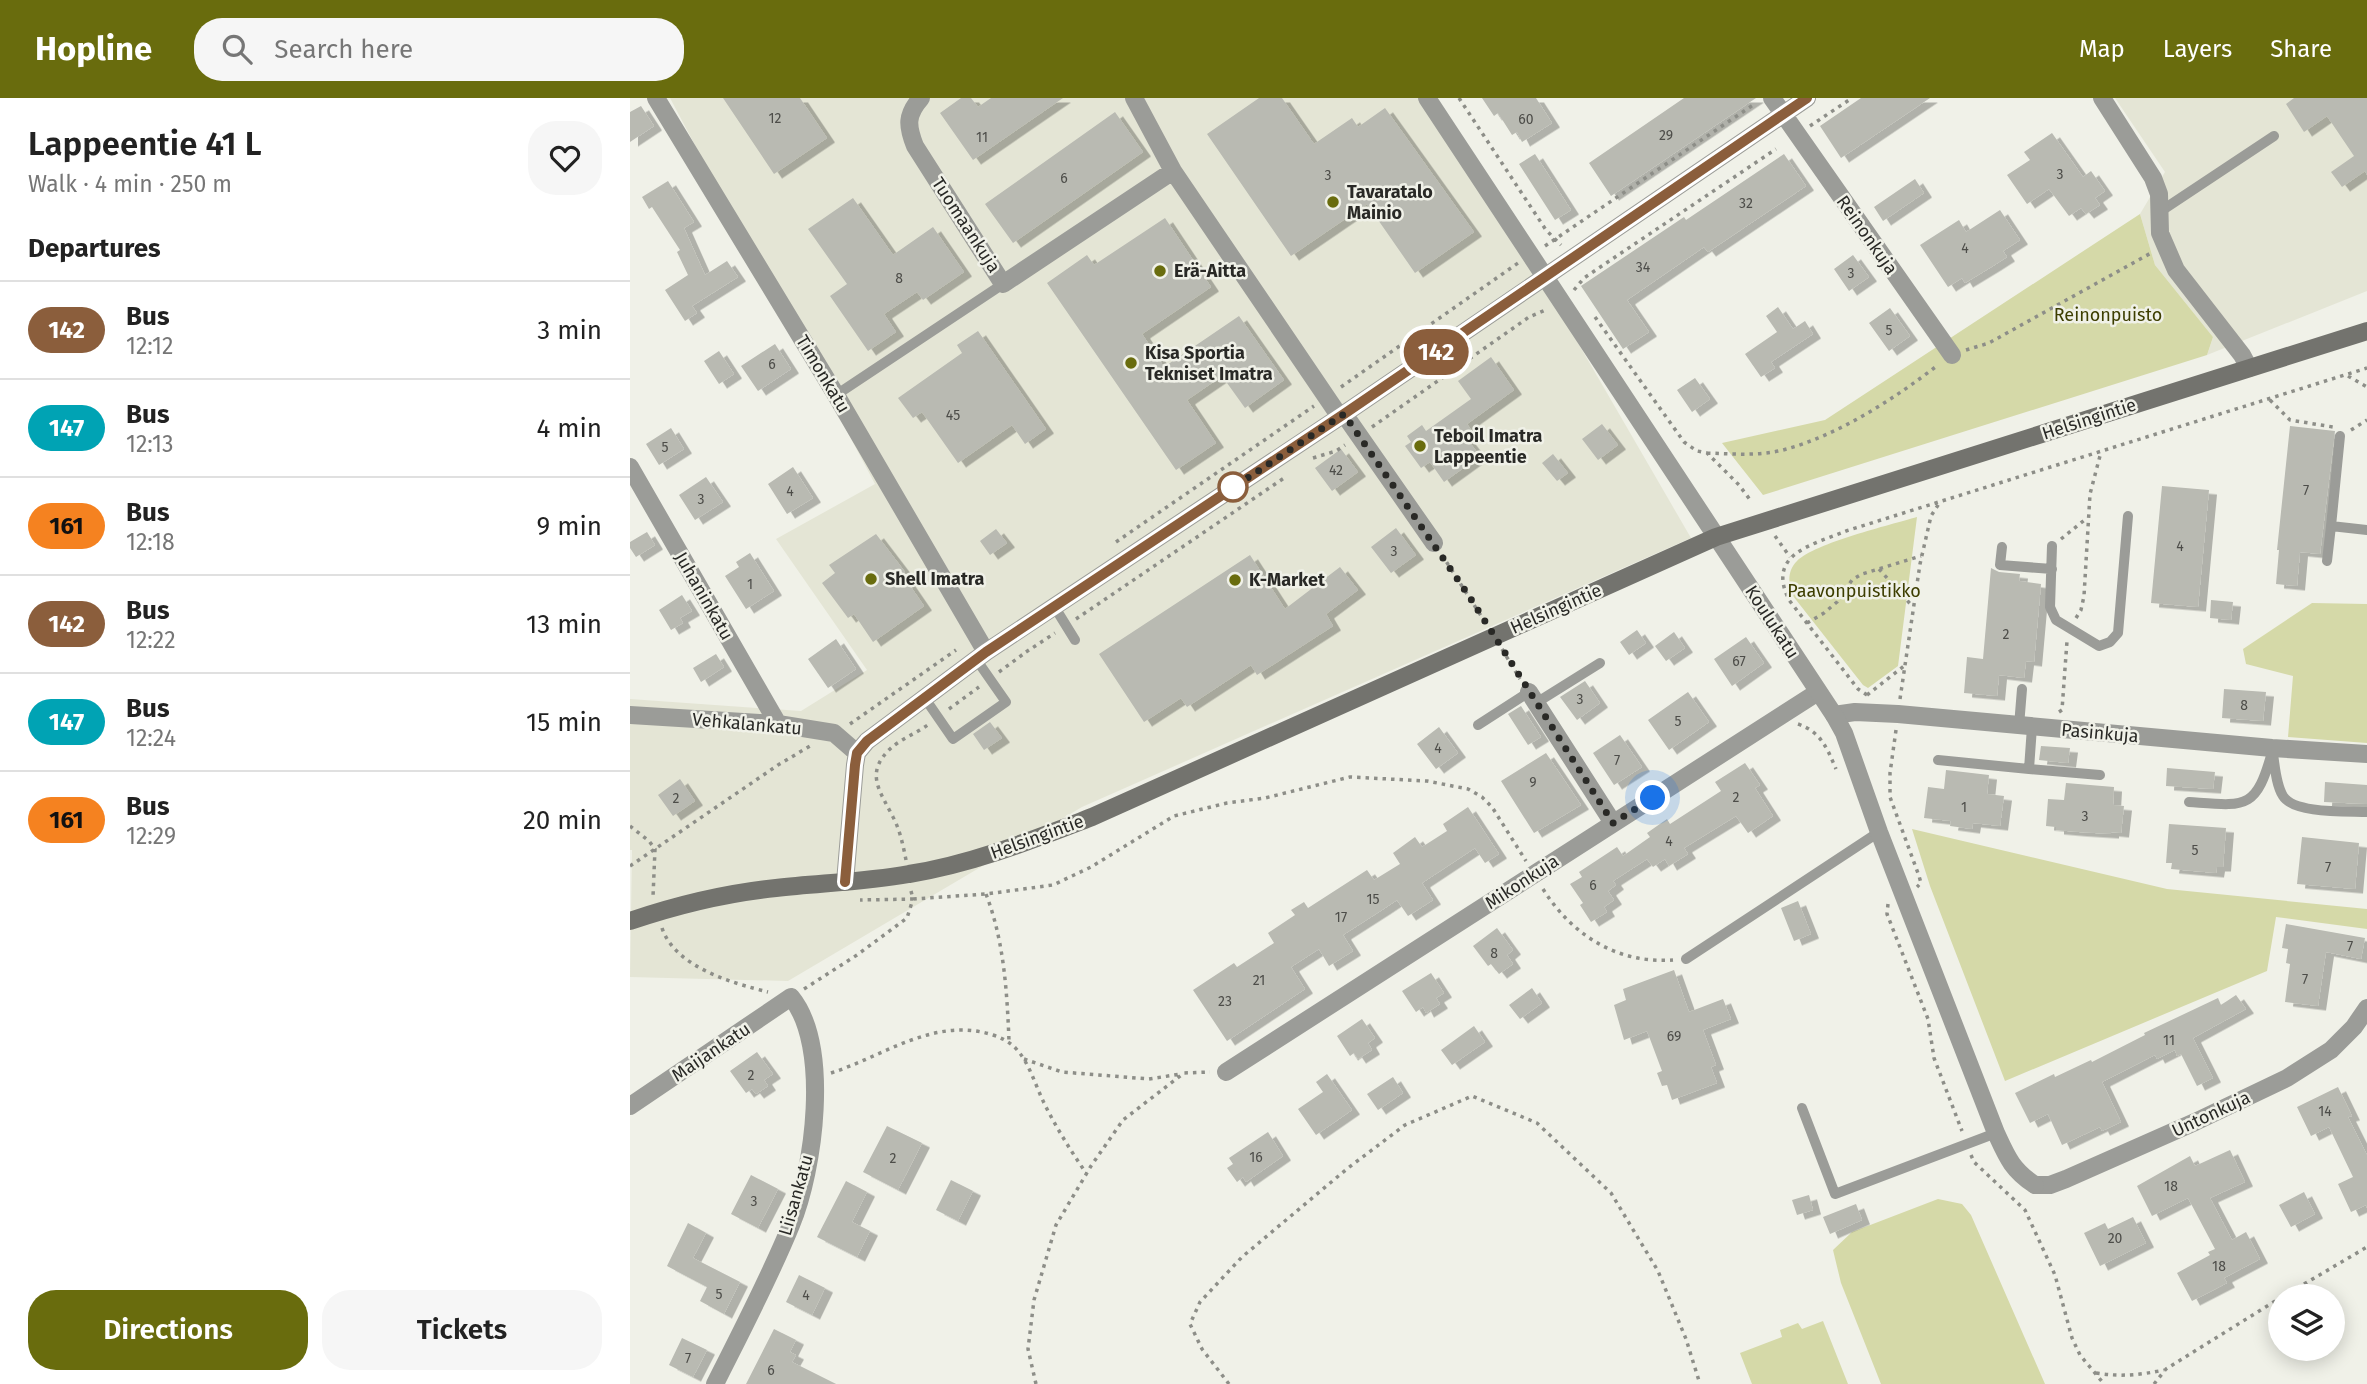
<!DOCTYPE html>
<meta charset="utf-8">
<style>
:root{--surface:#fff;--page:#f6f6f6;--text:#222;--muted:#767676;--line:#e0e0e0;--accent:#696c0d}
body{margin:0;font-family:"Fira Sans",sans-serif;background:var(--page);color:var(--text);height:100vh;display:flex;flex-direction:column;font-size:26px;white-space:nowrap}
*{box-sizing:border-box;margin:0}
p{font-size:23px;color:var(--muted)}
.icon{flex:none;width:38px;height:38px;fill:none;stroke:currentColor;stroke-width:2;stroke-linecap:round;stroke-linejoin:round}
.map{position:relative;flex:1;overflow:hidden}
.panel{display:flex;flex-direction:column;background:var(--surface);width:630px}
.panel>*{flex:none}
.badge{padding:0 14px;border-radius:23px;font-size:24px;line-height:46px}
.tools{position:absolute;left:1638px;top:1186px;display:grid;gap:14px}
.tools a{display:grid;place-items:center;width:77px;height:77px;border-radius:50%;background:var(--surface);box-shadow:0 4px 18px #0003;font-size:35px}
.you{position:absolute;width:35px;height:35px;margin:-18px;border:5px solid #fff;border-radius:50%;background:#1a73e8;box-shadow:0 0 0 10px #1a73e833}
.map>.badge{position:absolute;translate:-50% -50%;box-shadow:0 0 0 4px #fff}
h2{padding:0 28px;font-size:26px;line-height:63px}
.round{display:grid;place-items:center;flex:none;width:74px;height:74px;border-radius:28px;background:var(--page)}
.headline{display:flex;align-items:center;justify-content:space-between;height:119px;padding:0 28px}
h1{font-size:33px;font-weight:600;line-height:52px}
.button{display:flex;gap:14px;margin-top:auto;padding:14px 28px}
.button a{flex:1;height:80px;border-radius:28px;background:var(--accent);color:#fff;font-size:28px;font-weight:600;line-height:80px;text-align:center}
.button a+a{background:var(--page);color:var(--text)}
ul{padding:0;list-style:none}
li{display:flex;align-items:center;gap:21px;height:98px;padding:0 28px;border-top:2px solid var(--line)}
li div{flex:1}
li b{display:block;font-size:26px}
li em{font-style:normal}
li .badge{min-width:77px;font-weight:700;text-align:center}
header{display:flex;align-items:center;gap:42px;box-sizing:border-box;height:98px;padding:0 35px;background:var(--accent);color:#fff}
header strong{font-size:33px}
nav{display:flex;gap:38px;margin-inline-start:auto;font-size:24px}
.search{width:490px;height:63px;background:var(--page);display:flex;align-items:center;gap:18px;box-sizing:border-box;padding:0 24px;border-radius:28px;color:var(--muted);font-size:26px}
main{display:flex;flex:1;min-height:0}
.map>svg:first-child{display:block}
.built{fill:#e4e5d5}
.green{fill:#d5d9a8}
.building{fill:#b9bab2;filter:url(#shadow)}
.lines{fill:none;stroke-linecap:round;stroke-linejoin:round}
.path{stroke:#8d8e88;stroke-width:3.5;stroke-dasharray:3.5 5;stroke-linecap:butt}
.service{stroke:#9b9c98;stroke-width:10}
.minor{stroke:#9b9c98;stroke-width:18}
.tertiary{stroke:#9b9c98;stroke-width:18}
.secondary{stroke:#73736e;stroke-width:18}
.line-casing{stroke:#fff;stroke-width:16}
.line{stroke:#8b5e3c;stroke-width:10}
.walk{stroke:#292926;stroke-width:7;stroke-dasharray:0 12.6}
.poi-dot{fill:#696c0d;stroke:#f0f1e8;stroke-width:2.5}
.stop-dot{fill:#fff;stroke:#8b5e3c;stroke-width:3.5}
.labels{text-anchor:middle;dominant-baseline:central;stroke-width:5;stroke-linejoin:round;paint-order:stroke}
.number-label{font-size:14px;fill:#4d4d49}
.poi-label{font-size:18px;font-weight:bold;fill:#292926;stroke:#f0f1e8;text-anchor:start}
.street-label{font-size:18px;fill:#292926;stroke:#f0f1e8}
.park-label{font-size:18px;fill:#3d3e01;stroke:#f0f1e8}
</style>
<header>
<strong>Hopline</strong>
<div class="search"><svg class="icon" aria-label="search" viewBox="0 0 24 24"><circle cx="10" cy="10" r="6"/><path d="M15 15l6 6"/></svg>Search here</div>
<nav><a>Map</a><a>Layers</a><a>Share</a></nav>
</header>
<main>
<section class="panel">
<div class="headline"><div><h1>Lappeentie 41 L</h1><p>Walk · 4 min · 250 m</p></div><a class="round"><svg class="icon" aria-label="heart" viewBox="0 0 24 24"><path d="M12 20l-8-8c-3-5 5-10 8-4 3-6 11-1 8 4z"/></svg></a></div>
<h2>Departures</h2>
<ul>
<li><span class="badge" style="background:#8b5e3c;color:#fff">142</span><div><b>Bus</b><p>12:12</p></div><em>3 min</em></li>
<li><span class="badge" style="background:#00a3b4;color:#fff">147</span><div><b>Bus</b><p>12:13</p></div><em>4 min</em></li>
<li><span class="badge" style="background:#f58220;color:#111">161</span><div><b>Bus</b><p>12:18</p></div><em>9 min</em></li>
<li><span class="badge" style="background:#8b5e3c;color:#fff">142</span><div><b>Bus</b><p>12:22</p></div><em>13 min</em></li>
<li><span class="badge" style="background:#00a3b4;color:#fff">147</span><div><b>Bus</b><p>12:24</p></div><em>15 min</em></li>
<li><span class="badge" style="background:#f58220;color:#111">161</span><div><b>Bus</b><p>12:29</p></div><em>20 min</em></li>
</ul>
<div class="button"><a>Directions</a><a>Tickets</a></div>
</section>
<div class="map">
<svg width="1737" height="1286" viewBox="0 0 1737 1286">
<defs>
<filter id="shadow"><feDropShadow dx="8" dy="4.5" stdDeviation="0" flood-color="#0004"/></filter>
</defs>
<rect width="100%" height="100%" fill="#f0f1e8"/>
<path class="built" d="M40 0H806L1061 440 452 709 158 883 0 879 2 752H0V601L171 613 237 572 146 441 245 386Z
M1485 0H1737V193L1577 257 1583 239 1525 167 1510 116 1535 74Z"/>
<path class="green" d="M1510 116 1525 167 1583 239 1577 257 1133 397 1092 345 1195 322Z
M1287 419 1268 568 1238 590 1233 587 1163 498C1158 486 1157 473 1167 463 1185 445 1260 427 1287 419Z
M1682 505 1737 506V645L1658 639 1663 578 1616 566 1613 551Z
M1282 731 1537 791 1737 811V831L1646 819 1637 873 1375 983 1300 788Z
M1308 1101 1332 1106 1341 1117 1415 1286H1251L1211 1185 1203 1152 1222 1134Z
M1193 1223 1218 1286H1122L1110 1255 1152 1239 1150 1232 1168 1225 1172 1231Z"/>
<path class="building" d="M93 0H170L197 40 144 76Z
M331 0H341L348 9 361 0H433L343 62 310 15Z
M629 0H652L684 46 722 20 728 29 755 10 844 134 785 175 737 106 661 158 577 36Z
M852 0H906L922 25 892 44 887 34 882 37 868 15 864 18Z
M1054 0H1126L981 98 959 65Z
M1231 0H1300L1211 60 1190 28Z
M1664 0H1737V77L1735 73 1712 89 1701 74 1724 58 1697 18 1674 34 1656 6Z
M11 8 24 28 0 44V14Z
M485 14 513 54 383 145 355 106Z
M1422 35 1453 79 1461 73 1475 93 1465 100 1470 107 1456 116 1451 110 1439 118 1419 91 1397 106 1377 77 1400 62 1394 54Z
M905 56 941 112 925 122 889 66Z
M1154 56 1176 88 1078 154 1074 149 997 202 1019 234 993 251 951 188 1054 119 1056 122Z
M1285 81 1294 95 1253 123 1244 109Z
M38 83 64 124 54 130 75 177 97 163 108 179 62 208 67 215 55 223 35 192 58 177 47 154 50 152 22 109 19 111 12 99Z
M223 100 263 157 303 129 334 174 293 202 287 194 254 216 266 234 238 253 200 198 217 186 178 131Z
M1370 112 1390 142 1373 153 1377 159 1363 168 1335 185 1332 180 1318 189 1290 147 1329 122 1336 134Z
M535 120 581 189 512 236 534 269 609 218 654 282 615 310 592 278 557 302 586 345 546 372 417 185 457 157 464 167Z
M1223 157 1239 179 1219 193 1204 171Z
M1148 209 1163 231 1175 223 1183 236 1141 264 1145 270 1131 279 1115 256 1147 234 1136 218Z
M1260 210 1280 238 1259 253 1239 225Z
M348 233 416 331 395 346 382 327 328 365 292 314 283 320 268 300 332 255 327 247Z
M145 246 161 271 128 293 111 268Z
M89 253 104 276 89 286 74 263Z
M861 259 884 292 837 326 844 336 837 341 850 358 814 384 800 364 791 370 775 348 781 344 777 338 792 327 796 333 841 301 828 283Z
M1065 280 1080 301 1062 314 1047 292Z
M972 326 988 347 968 362 952 341Z
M1660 328 1705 333 1690 456 1670 454 1667 488 1646 486 1649 452H1647Z
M41 330 54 351 29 367 16 346Z
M711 351 728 374 702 393 685 370Z
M923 356 938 375 927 383 912 365Z
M163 369 183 400 157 416 138 386Z
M76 379 93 404 65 422 49 397Z
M1532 388 1579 392 1568 509 1521 505Z
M766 430 786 457 761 475 741 449Z
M366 431 377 445 360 457 350 443Z
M17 434 25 447 6 459 0 450V444Z
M246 436 275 474 272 476 294 508 243 544 224 516 218 520 192 485 205 475 199 467Z
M120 455 144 493 116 511 95 478 109 469 106 464Z
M620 457 655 511 710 469 728 492 696 516 703 528 627 577 621 567 557 609 551 600 514 624 469 556Z
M1361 470 1369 474 1390 476 1389 483 1411 486 1404 564 1396 563 1394 580 1369 577 1367 598 1334 595 1337 559 1353 561Z
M52 497 62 513 50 520 53 525 41 532 29 512Z
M1581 502 1603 504 1601 522 1580 520Z
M1007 532 1016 545 999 557 990 544Z
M1044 534 1055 550 1036 563 1025 548Z
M1116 539 1134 565 1102 588 1084 561Z
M206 541 226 571 198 590 178 561Z
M86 556 94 569 71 584 63 570Z
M955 583 970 605 947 622 930 599Z
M1594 591 1636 594 1633 623 1592 620Z
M1058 594 1079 624 1039 652 1018 622Z
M891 608 911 639 898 647 878 616Z
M360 624 372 640 354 652 343 636Z
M809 629 828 655 806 671 787 646Z
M990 637 1012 669 984 687 963 655Z
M1411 648 1440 650 1438 665 1409 662Z
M916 655 951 707 904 735 871 683Z
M1115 665 1130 687 1125 690 1143 718 1118 735 1106 718 1054 750 1058 756 1039 768 1035 761 1023 769 1017 761 983 783 986 787 978 793 984 802 974 809 977 814 961 824 950 807 953 805 940 786 952 779 949 774 987 749 993 758 1020 739 1017 735 1037 721 1040 726 1091 693 1085 684Z
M1537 670 1585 674 1583 691 1536 688Z
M1316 672 1359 677 1357 696 1374 698 1370 728 1343 725 1342 731 1320 728 1321 723 1294 720 1298 689 1314 691Z
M50 681 65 703 43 718 28 697Z
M1695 684 1737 687V706L1694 704Z
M1436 685 1484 689 1483 707 1494 708 1491 735 1481 734V736L1449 734 1426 732V729L1416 728 1418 701 1434 702Z
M838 709 869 756 855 765 845 750 792 785 803 802 778 818 767 802 752 812 713 837 723 853 699 868 689 851 661 869 675 891 597 943 563 892 604 865 607 869 644 845 638 835 665 817 661 812 674 804 678 810 737 772 744 782 770 766 763 755 785 739 792 749 817 733 813 726Z
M1539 726 1596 730 1593 769H1587L1586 775 1541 771 1542 765H1536Z
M1672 739 1729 745 1725 791 1667 786Z
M1168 803 1181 836 1164 843 1151 810Z
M1656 826 1735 840 1731 861 1696 854 1688 908 1655 904 1660 866 1656 865 1658 851 1652 850Z
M867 830 883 852 877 857 883 866 869 876 861 866 858 868 843 848Z
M1044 872 1059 914 1093 901 1101 921 1073 932 1086 967 1081 969 1087 985 1042 1002 1037 987 1032 988 1027 975 1032 973 1017 933 994 942 984 907 996 902 993 891Z
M801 875 814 895 806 900 810 906 796 915 793 909 786 914 772 893Z
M902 890 912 905 890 921 879 907Z
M1606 897 1616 911 1563 940 1583 980 1567 988 1551 956 1547 958 1545 952 1527 961 1525 957 1472 984 1491 1024 1472 1033 1470 1029 1432 1047 1418 1016 1400 1025 1385 995 1424 976 1425 979 1461 962 1462 964 1515 937 1514 935 1588 900 1591 907Z
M732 921 745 940 738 945 742 952 728 961 724 955 720 958 707 938Z
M844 928 855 944 822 967 811 952Z
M127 954 143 976 134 982 138 988 126 996 122 991 116 995 100 973Z
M697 976 722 1012 686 1037 668 1011 693 994 686 984Z
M763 979 773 995 748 1012 737 996Z
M1708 989 1722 1018 1718 1019 1737 1057V1110L1736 1107 1721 1114 1708 1086 1723 1079 1699 1029 1681 1038 1667 1009Z
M257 1028 292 1045 268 1092 233 1074Z
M638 1034 653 1058 616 1084 613 1079 607 1084 597 1070 603 1066 599 1060Z
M1600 1052 1615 1084 1580 1100 1602 1142 1616 1134 1630 1161 1594 1180 1597 1185 1562 1203 1547 1175 1580 1157 1578 1154 1585 1151 1558 1100 1522 1118 1507 1088 1560 1058 1565 1068Z
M121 1077 148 1091 128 1130 101 1116Z
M321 1082 343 1093 328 1123 306 1112Z
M216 1083 237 1094 222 1124 240 1133 227 1159 187 1139Z
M1674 1094 1685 1116 1661 1129 1649 1107Z
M1179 1097 1183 1112 1167 1117 1162 1102Z
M1226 1106 1232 1122 1200 1136 1193 1119Z
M1503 1119 1516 1145 1470 1168 1454 1135 1475 1125 1478 1131Z
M58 1125 76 1135 63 1160 110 1184 94 1216 70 1203 77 1189 37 1168Z
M169 1177 195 1190 182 1217 156 1204Z
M144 1231 166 1242 160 1254 166 1257 162 1264 206 1286H116Z
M52 1240 77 1252 63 1279 39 1267Z"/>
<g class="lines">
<path class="path" d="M829 0 916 132 931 147
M1180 28 1222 0
M915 148 1126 5
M944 192 954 180 1146 51
M965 219 1054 344 1067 353 1077 355 1109 387 1121 403
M1336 252 1359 245 1521 155
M1718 278 1737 289
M711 289 888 165
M1640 302 1660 322 1703 329
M742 329 899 219 918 211
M1721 332 1737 322
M1077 355C1102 356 1128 358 1153 352 1207 338 1264 301 1308 267
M683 360 706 353 715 347
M1145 438 1160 459
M1431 441 1457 420
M486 444 684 308
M812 457 855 524
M1249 471 1283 509
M1446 520 1451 512 1454 498 1460 396 1471 354
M446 521 657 378
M1177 525 1194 515 1207 504 1222 482 1232 476 1291 458
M872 551 890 581
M396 554 425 535
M369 574 396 554
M1237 597 1228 591 1159 502C1136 456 1182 447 1216 433L1737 270
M1237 597 1274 568
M1270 601 1290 466 1301 418 1310 404
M319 611 349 589
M1429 614 1432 612 1437 543
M220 626 326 552
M1168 626C1191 634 1197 650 1206 671
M1266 632 1260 675V699L1289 778 1291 785 1287 789
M0 728 19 743 25 751 23 799
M276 762C273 747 270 732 263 719 250 693 234 675 261 650 271 641 287 635 299 626
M0 768 148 667 180 648
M913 791C942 837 987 866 1043 862
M281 793 283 801 356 796 423 787 461 769 544 718 597 705 635 700 720 679 797 683 838 691 852 699 862 709 896 763
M356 796C374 843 377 893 379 943
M1258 806 1257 816 1298 921 1304 960 1332 1033
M32 830C45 869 102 885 138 894
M174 891 227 857 277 820 283 801 230 802
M394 961 432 974 519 981 551 976
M201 975C254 958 305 918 363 937 378 942 387 949 395 963 403 977 408 993 415 1007 427 1031 441 1053 456 1075
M1341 1057 1344 1064 1395 1112 1425 1177 1442 1240 1450 1257 1474 1286
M1652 1199 1737 1149
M1466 1275C1491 1279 1510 1277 1534 1272
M406 1286 398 1251 404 1202 426 1127 461 1068 493 1022 554 975 580 974
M599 1286 572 1251 560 1226 570 1204 612 1159 718 1070 775 1027 842 998 907 1025 981 1095 1028 1173 1056 1241 1070 1286
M1524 1286 1536 1271 1650 1200"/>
<path class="service" d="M1531 113 1644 38
M206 297 373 186
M1710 338 1701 428 1737 432
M1422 448 1420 509 1426 522 1469 548 1480 544 1488 535 1498 418
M1372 449 1370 467 1422 471
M1697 463 1701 428
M424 508 445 542
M294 599 323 641 376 604 346 561
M906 605 970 565
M848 627 899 594
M1389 628 1392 591
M1642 650C1645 665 1645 685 1653 698 1664 716 1718 713 1737 714
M1308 662 1399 671 1402 629
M1399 671 1470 677
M1559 704C1615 708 1626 713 1642 654
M1056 861 1249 734
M1172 1010 1205 1096 1366 1035"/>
<path class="minor" d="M26 0 206 297 356 554
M291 0C276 17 277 28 285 48L373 186 543 73
M504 0 543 73 710 319
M1142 0 1322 257
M1472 0 1523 80 1529 96 1530 135 1546 172 1612 257 1619 270
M714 316 804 445
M0 369 148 626
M899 594 983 725
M0 617 148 626 204 635 227 655
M1204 617 1225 614 1268 616 1642 650 1737 656
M215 784 225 667 227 655 237 643 356 554 714 316 1177 0
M596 974 1188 594
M0 1008 161 899C201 948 184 1072 161 1127 139 1181 111 1234 85 1286
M1405 1087H1420L1436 1081 1565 1024 1657 980 1701 952 1724 929 1737 910"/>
<path class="tertiary" d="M797 0 1204 617 1214 635 1249 734 1366 1035C1377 1059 1382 1072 1405 1087"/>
<path class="secondary" d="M0 823C47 807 97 795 146 790 190 785 235 784 279 776 342 766 402 742 462 719L1086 439 1737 233"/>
</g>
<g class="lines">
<g class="line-casing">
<path id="line" d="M215 784 225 667 227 655 237 643 356 554 714 316 1177 0"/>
</g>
<use href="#line" class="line"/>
<path class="walk" d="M603 389 595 395 714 316 839 498 983 725 1023 700"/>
</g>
<g class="poi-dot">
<circle cx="703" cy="104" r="7"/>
<circle cx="530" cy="173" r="7"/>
<circle cx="501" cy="265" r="7"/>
<circle cx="790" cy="348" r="7"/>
<circle cx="241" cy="481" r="7"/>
<circle cx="605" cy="482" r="7"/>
</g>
<circle class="stop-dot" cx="603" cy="389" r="14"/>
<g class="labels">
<g class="number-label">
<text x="145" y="20">12</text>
<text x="896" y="21">60</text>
<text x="1036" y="37">29</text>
<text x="352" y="39">11</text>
<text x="1430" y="76">3</text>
<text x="698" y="77">3</text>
<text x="434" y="80">6</text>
<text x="1116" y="105">32</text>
<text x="1335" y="150">4</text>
<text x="1013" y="169">34</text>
<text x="1221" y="175">3</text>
<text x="269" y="180">8</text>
<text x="1259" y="232">5</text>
<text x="142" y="266">6</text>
<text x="323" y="317">45</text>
<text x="35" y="349">5</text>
<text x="706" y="372">42</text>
<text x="1676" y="392">7</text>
<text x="160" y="393">4</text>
<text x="71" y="401">3</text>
<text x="1550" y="448">4</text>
<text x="764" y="453">3</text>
<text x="120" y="486">1</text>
<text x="1376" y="536">2</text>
<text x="1109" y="563">67</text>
<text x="950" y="601">3</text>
<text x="1614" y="607">8</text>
<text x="1048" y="623">5</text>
<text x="808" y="650">4</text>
<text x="987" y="662">7</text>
<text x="903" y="684">9</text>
<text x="1106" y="699">2</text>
<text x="46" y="700">2</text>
<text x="1334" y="709">1</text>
<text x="1455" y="718">3</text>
<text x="1039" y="743">4</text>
<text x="1565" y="752">5</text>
<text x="1698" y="769">7</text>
<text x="963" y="787">6</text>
<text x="743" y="801">15</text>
<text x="711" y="819">17</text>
<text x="1720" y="848">7</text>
<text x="864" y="855">8</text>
<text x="1675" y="881">7</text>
<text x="629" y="882">21</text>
<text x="595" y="903">23</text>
<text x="1044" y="938">69</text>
<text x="1539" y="942">11</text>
<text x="121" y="977">2</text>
<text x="1695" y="1013">14</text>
<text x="626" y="1059">16</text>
<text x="263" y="1060">2</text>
<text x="1541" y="1088">18</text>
<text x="124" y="1103">3</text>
<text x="1485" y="1140">20</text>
<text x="1589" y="1168">18</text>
<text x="89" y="1196">5</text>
<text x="176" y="1197">4</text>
<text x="58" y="1260">7</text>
<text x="141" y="1272">6</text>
</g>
<g class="poi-label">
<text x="717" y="94">Tavaratalo<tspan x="717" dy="21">Mainio</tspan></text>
<text x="544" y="173">Erä-Aitta</text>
<text x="515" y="255">Kisa Sportia<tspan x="515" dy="21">Tekniset Imatra</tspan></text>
<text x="804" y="338">Teboil Imatra<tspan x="804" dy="21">Lappeentie</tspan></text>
<text x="255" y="481">Shell Imatra</text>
<text x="619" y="482">K-Market</text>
</g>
<g class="street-label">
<text transform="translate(336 127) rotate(57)">Tuomaankuja</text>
<text transform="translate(1237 137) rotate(55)">Reinonkuja</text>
<text transform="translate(193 276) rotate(59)">Timonkatu</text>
<text transform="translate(1459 321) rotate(-18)">Helsingintie</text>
<text transform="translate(74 498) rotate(60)">Juhaninkatu</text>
<text transform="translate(926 511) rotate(-24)">Helsingintie</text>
<text transform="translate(1142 524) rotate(57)">Koulukatu</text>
<text transform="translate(117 626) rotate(5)">Vehkalankatu</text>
<text transform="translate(1470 635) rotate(5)">Pasinkuja</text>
<text transform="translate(407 739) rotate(-20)">Helsingintie</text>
<text transform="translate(892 784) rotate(-33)">Mikonkuja</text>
<text transform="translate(81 954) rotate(-34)">Maijankatu</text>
<text transform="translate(1581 1016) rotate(-25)">Untonkuja</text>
<text transform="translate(166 1097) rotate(-74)">Liisankatu</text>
</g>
<g class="park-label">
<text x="1478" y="217">Reinonpuisto</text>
<text x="1224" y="493">Paavonpuistikko</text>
</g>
</g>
</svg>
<div class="tools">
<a><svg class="icon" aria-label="layers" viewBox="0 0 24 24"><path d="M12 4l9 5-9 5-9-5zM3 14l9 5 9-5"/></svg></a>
</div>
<div class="you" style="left:1023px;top:700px"></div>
<b class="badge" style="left:806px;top:254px;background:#8b5e3c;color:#fff">142</b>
</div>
</main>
